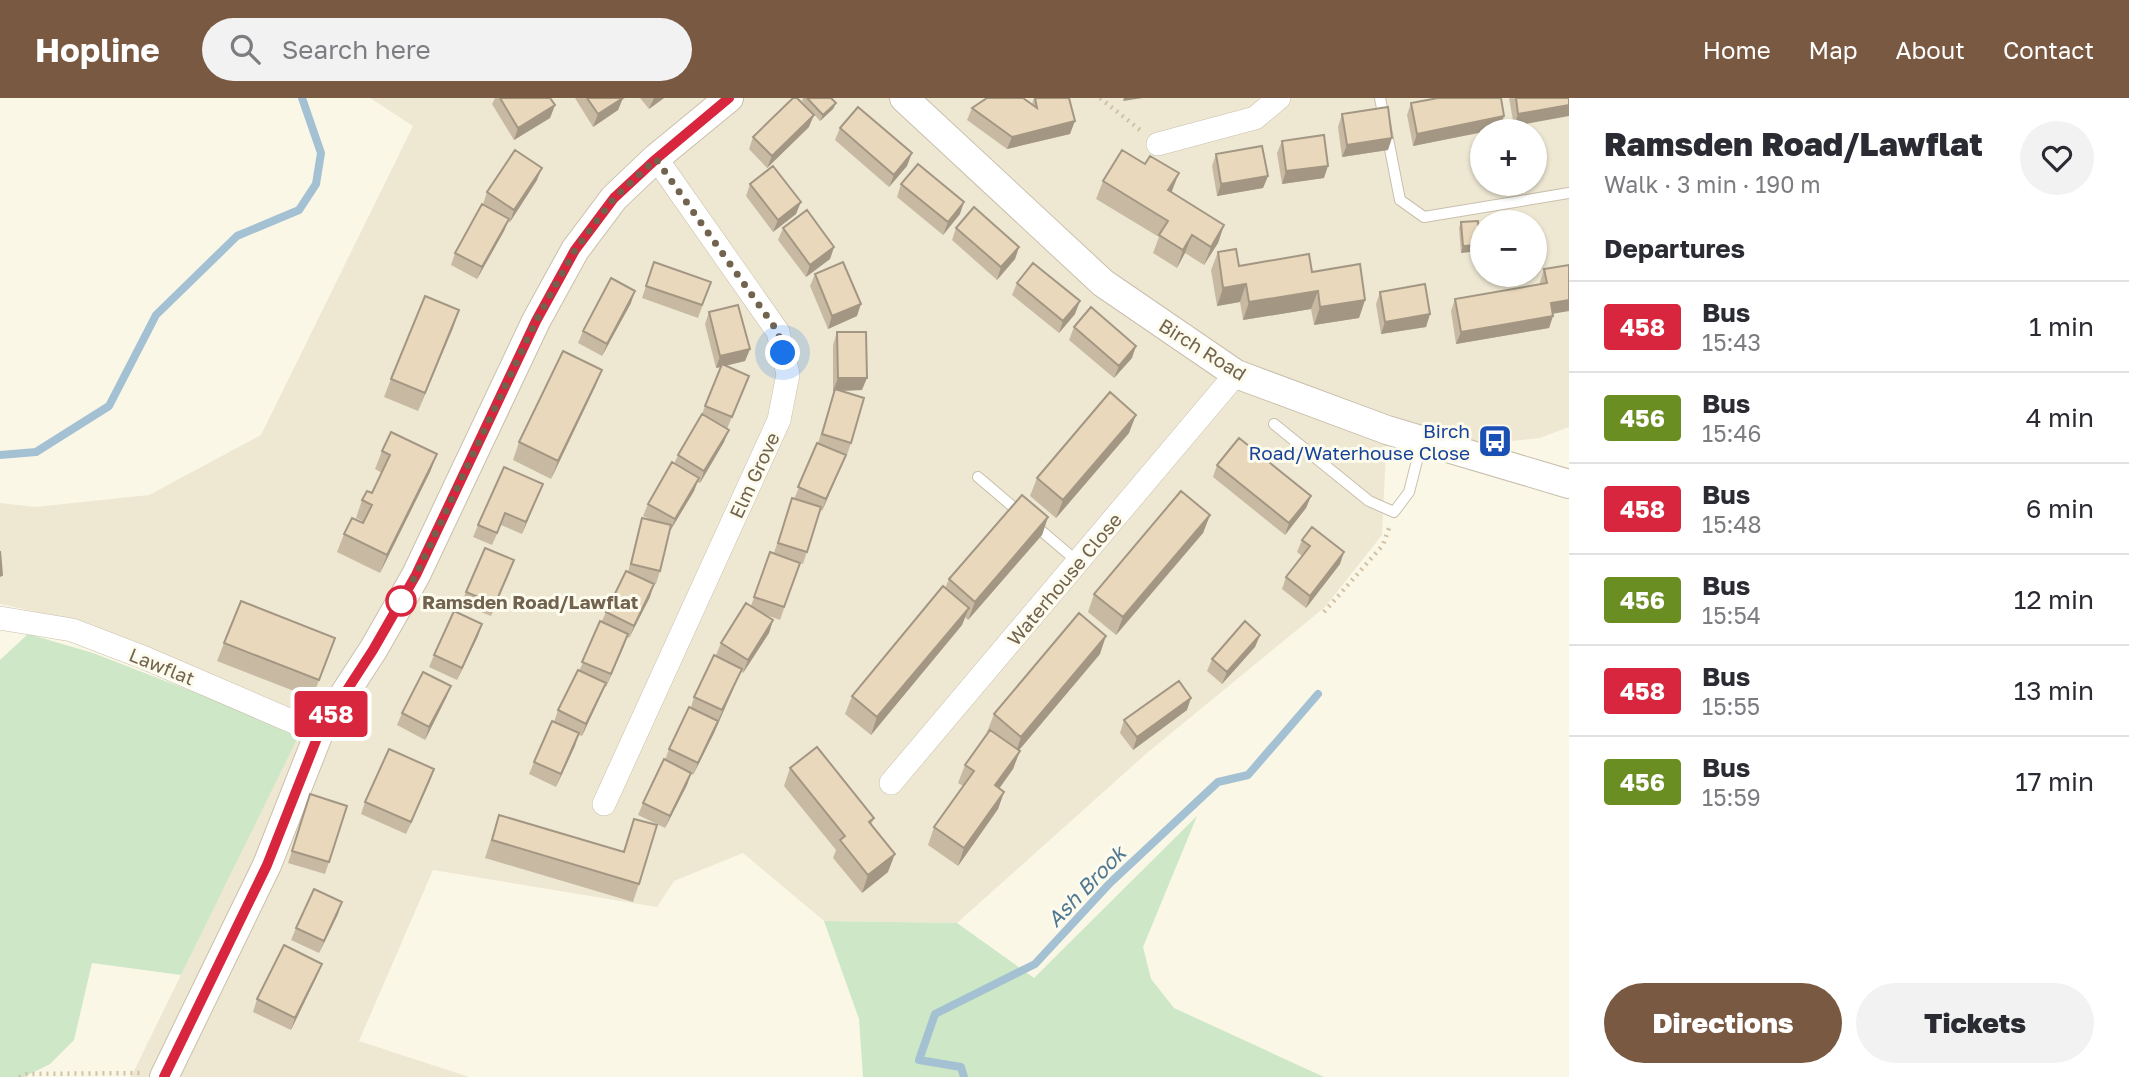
<!DOCTYPE html>
<meta charset="utf-8">
<style>
:root{--surface:#fff;--page:#f2f2f3;--text:#2b2b33;--muted:#7c7c81;--line:#e1e1e2;--accent:#7a5943}
body{margin:0;font-family:"Golos Text",sans-serif;background:var(--page);color:var(--text);height:100vh;display:flex;flex-direction:column;font-size:26px;white-space:nowrap}
*{box-sizing:border-box;margin:0}
p{font-size:23px;color:var(--muted)}
.icon{flex:none;width:38px;height:38px;fill:none;stroke:currentColor;stroke-width:2;stroke-linecap:round;stroke-linejoin:round}
.map{position:relative;flex:1;overflow:hidden}
.details{display:flex;flex-direction:column;background:var(--surface);width:560px}
.details>*{flex:none}
.badge{padding:0 14px;border-radius:5px;font-size:24px;line-height:46px}
.controls{position:absolute;left:1470px;top:21px;display:grid;gap:14px}
.controls a{display:grid;place-items:center;width:77px;height:77px;border-radius:50%;background:var(--surface);box-shadow:0 2px 5px #0004;font-size:35px}
.you{position:absolute;width:35px;height:35px;margin:-18px;border:5px solid #fff;border-radius:50%;background:#1a73e8;box-shadow:0 0 0 10px #1a73e833}
.map>.badge{position:absolute;translate:-50% -50%;box-shadow:0 0 0 4px #fff}
h2{padding:0 35px;font-size:26px;line-height:63px}
.round{display:grid;place-items:center;flex:none;width:74px;height:74px;border-radius:37px;background:var(--page)}
.summary{display:flex;align-items:center;justify-content:space-between;height:119px;padding:0 35px}
h1{font-size:33px;font-weight:800;line-height:52px}
.button{display:flex;gap:14px;margin-top:auto;padding:14px 35px}
.button a{flex:1;height:80px;border-radius:42px;background:var(--accent);color:#fff;font-size:28px;font-weight:800;line-height:80px;text-align:center}
.button a+a{background:var(--page);color:var(--text)}
ul{padding:0;list-style:none}
li{display:flex;align-items:center;gap:21px;height:91px;padding:0 35px;border-top:2px solid var(--line)}
li div{flex:1}
li b{display:block;font-size:26px}
li em{font-style:normal}
li .badge{min-width:77px;font-weight:700;text-align:center}
header{display:flex;align-items:center;gap:42px;box-sizing:border-box;height:98px;padding:0 35px;background:var(--accent);color:#fff}
header strong{font-size:33px}
nav{display:flex;gap:38px;margin-inline-start:auto;font-size:24px}
.search{width:490px;height:63px;background:var(--page);display:flex;align-items:center;gap:18px;box-sizing:border-box;padding:0 24px;border-radius:38px;color:var(--muted);font-size:26px}
main{display:flex;flex:1;min-height:0}
.map>svg:first-child{display:block}
.residential{fill:#eee8d3;fill-rule:evenodd}
.green{fill:#cde7c7}
.lines{fill:none;stroke-linecap:round;stroke-linejoin:round}
.stream{stroke:#a4c1d3;stroke-width:8}
.service-casing{stroke:#c9bfac;stroke-width:12}
.minor-casing{stroke:#c9bfac;stroke-width:24}
.tertiary-casing{stroke:#c9bfac;stroke-width:30}
.path{stroke:#d2c1a4;stroke-width:4.5;stroke-dasharray:2 5;stroke-linecap:butt}
.service{stroke:#fff;stroke-width:10}
.minor{stroke:#fff;stroke-width:23}
.tertiary{stroke:#fff;stroke-width:28}
.wall{fill:#c8baa2}
.shaded-wall{fill:#a39784}
.building{fill:#e9d8bc;stroke:#a39784;stroke-width:2}
.line-casing{stroke:#fff;stroke-width:16}
.line{stroke:#d7263d;stroke-width:10}
.walk{stroke:#72634e;stroke-width:7;stroke-dasharray:0 12.6}
.stop-dot{fill:#fff;stroke:#d7263d;stroke-width:3.5}
.labels{text-anchor:middle;dominant-baseline:central;stroke-width:6;stroke-linejoin:round;paint-order:stroke}
.street-label{font-size:19px;fill:#72634e;stroke:#fdfbed}
.transit-label{font-size:19px;fill:#164399;stroke:#fdfbed;text-anchor:end}
.stop-label{font-size:19px;font-weight:bold;fill:#72634e;stroke:#fdfbed;text-anchor:start}
.water-label{font-size:21px;font-style:italic;fill:#507891;stroke:#fdfbed}
</style>
<header>
<strong>Hopline</strong>
<div class="search"><svg class="icon" aria-label="search" viewBox="0 0 24 24"><circle cx="10" cy="10" r="6"/><path d="M15 15l6 6"/></svg>Search here</div>
<nav><a>Home</a><a>Map</a><a>About</a><a>Contact</a></nav>
</header>
<main>
<div class="map">
<svg width="1569" height="979" viewBox="0 0 1569 979">
<rect width="100%" height="100%" fill="#faf7e7"/>
<path class="residential" d="M370 0H1569V329L1540 340 1448 350 1387 333 1382 437 1325 509 1147 655 957 825 824 823 743 755 674 783 657 809 433 772 359 943 469 979H131L308 617 88 525 0 506V405L35 409 149 397 261 337 413 28ZM1482 33H1535V86H1482ZM1482 124H1535V177H1482Z"/>
<path class="green" d="M28 536 93 555 300 635 181 877 92 865 74 942 50 966 24 979H0V562Z
M1197 718 1143 849 1151 881 1174 910 1324 979H863L859 921 824 823 957 825 1034 880Z"/>
<g class="lines">
<path class="stream" d="M0 357 36 354 109 308 156 217 237 138 299 112 316 86 321 55 302 0
M964 979 961 969 919 962 935 916 1035 866 1110 785 1218 684 1248 677 1318 596"/>
<g class="service-casing">
<path id="service" d="M1380 0 1400 102 1424 119 1569 95
M1274 326 1369 403 1394 414 1409 394 1422 343
M978 379 1078 464"/>
</g>
<g class="minor-casing">
<path id="minor" d="M1158 46 1255 20 1279 0
M0 520 72 532 145 560 319 635
M891 685 1236 276
M604 706 779 322 788 276 778 234 656 60"/>
</g>
<g class="tertiary-casing">
<path id="tertiary" d="M904 0 1103 185 1236 276 1387 332 1569 386
M164 979 267 767 319 635 373 552 416 477 536 223 575 152 614 100 656 60 729 0"/>
</g>
<path class="path" d="M1100 0 1140 32
M1324 514 1383 447 1389 430
M19 979 27 976 140 975"/>
<use href="#service" class="service"/>
<use href="#minor" class="minor"/>
<use href="#tertiary" class="tertiary"/>
</g>
<path class="wall" d="M495 0H550L555 7 550 20 514 42 492 6Z
M575 0H623L618 12 593 29Z
M640 0H664L649 11Z
M803 0H831L836 5 833 11 820 23 802 3Z
M1034 0 1070 36 1007 51 967 22 972 10 1032 6Z
M1509 0H1569L1514 28Z
M1411 5 1500 31 1413 48 1407 17Z
M1342 16 1388 52 1342 59 1338 29Z
M809 29 767 70 749 51 753 39Z
M840 30 907 68 889 89 835 42Z
M1282 43 1324 80 1282 86 1277 55Z
M1216 56 1268 78 1263 90 1217 98 1212 68Z
M537 82 510 124 508 123 504 133 477 181 451 167 455 155 483 106 487 94Z
M1103 83 1171 94 1224 127 1218 145 1204 167 1185 155 1177 170 1153 155 1159 139 1096 101Z
M750 86 796 116 773 134 746 98Z
M901 86 960 116 943 137 897 99Z
M1461 124 1478 153 1461 155 1459 130Z
M783 130 834 149 830 161 806 179 778 142Z
M956 130 1019 149 1015 161 997 182 952 142Z
M1218 154 1239 168 1312 174 1365 202 1359 220 1314 227 1311 211 1243 222 1240 204 1217 208 1211 172Z
M654 164 711 184 698 220 642 200Z
M1544 171 1553 218 1549 230 1456 246 1451 213 1455 201 1540 186V184Z
M815 176 857 218 828 231 810 188Z
M1017 185 1075 216 1059 235 1012 197Z
M1380 194 1430 216 1426 229 1381 236 1376 206Z
M631 205 602 258 578 245 583 233Z
M459 212 418 313 384 299 391 281Z
M709 214 750 251 745 263 725 268 749 278 727 331 724 344 700 385 697 384 694 393 670 433 660 473 656 486 650 484V499L629 540 627 539 606 589 605 588 582 638 579 637 556 689 529 676 534 664 554 624 558 612 579 573 606 514 628 474 638 433 642 420 651 422 643 418 648 406 674 366 678 357 701 318 721 269 716 270 705 226Z
M1074 229 1132 260 1114 280 1069 242Z
M837 234 862 292 840 293 851 345 847 357 844 356 846 357 841 369 822 413 820 412 803 466 800 465 780 522 763 516 773 522 769 535 743 575 741 573 714 635 693 677 691 676 687 687 665 730 638 717 643 705 665 662 669 651 691 609 694 599 724 562 716 557 721 545 751 508 770 454 774 455 792 400 794 401 818 345 834 293H833V247Z
M602 272 595 289 551 381 513 362 519 344Z
M1129 335 1056 420 1030 398 1037 380Z
M382 353 437 356 430 374 380 475 337 454 344 436 364 424 356 420 362 402 372 395 382 375 375 371Z
M1217 367 1311 398 1306 410 1285 437 1213 379Z
M543 386 522 436 501 427 492 447 473 439 478 427Z
M1210 417 1203 435 1116 537 1088 514 1094 496Z
M1048 419 1042 437 968 522 965 519 962 527 871 637 845 616 852 598 945 490 949 481Z
M1302 442 1340 466 1306 510 1282 491 1286 479 1302 458 1297 454Z
M510 474 491 518 461 506 466 494Z
M1260 537 1255 549 1222 586 1207 573 1212 561Z
M478 538 457 582 429 569 434 557Z
M224 545 329 558 312 600 217 563Z
M1100 556 1019 652 1013 671 999 690 1004 694 998 711 958 768 928 747 934 729 963 688 958 685 965 667 988 635 987 634 994 616Z
M451 588 446 600 425 642 397 627 402 615Z
M1187 612 1133 652 1120 635 1124 622Z
M790 670 874 720 871 727 888 774 862 795 833 760 836 752 784 688Z
M434 671 406 736 361 716 365 704Z
M310 696 329 764 325 776 288 765Z
M499 717 623 754 634 721 639 786 633 804 485 760Z
M338 816 319 855 291 842 296 830Z
M317 878 291 932 253 914 257 901Z"/>
<path class="shaded-wall" d="M623 0 618 12 593 29 598 16Z
M654 0H664L649 11Z
M1124 0H1143L1123 3Z
M836 5 833 11 820 23 823 17Z
M555 7 550 20 514 42 518 30Z
M1569 7V18L1514 28 1518 16Z
M814 17 809 29 767 70 772 58Z
M1504 18 1500 31 1482 33V34L1413 48 1417 36Z
M1075 23 1070 36 1007 51 1012 39Z
M1392 40 1388 52 1342 59 1347 47Z
M912 55 907 68 889 89 894 77Z
M1328 68 1324 80 1282 86 1286 73Z
M542 70 537 82 510 124 514 112Z
M1179 75 1172 93 1161 110 1168 92Z
M1268 78 1263 90 1217 98 1221 86Z
M801 104 796 116 773 134 778 122Z
M964 104 960 116 943 137 948 124Z
M509 121 504 133 477 181 482 169Z
M1224 127 1218 145 1204 167 1211 149Z
M1192 137 1185 155 1177 170 1183 152Z
M1480 147 1478 153 1461 155 1463 148Z
M834 149 830 161 806 179 810 167Z
M1019 149 1015 161 997 182 1001 169Z
M1246 186 1240 204 1217 208 1223 190Z
M635 193 631 205 602 258 607 246Z
M1318 193 1311 211 1243 222 1249 204Z
M1365 202 1359 220 1314 227 1320 209Z
M1569 202V213L1546 217 1551 205Z
M1080 203 1075 216 1059 235 1063 223Z
M861 206 857 218 828 231 832 218Z
M459 212 453 230 418 313 425 295Z
M1430 216 1426 229 1381 236 1385 224Z
M1553 218 1549 230 1456 246 1461 234Z
M1136 248 1132 260 1114 280 1119 268Z
M750 251 745 263 716 270 720 258Z
M602 272 595 289 551 381 558 363Z
M838 280H867L862 292 833 293Z
M1136 317 1129 335 1056 420 1063 402Z
M729 332 724 344 700 385 704 373Z
M437 356 430 374 380 475 387 457Z
M846 357 841 369 822 413 826 401Z
M699 380 694 393 670 433 675 421Z
M543 386 538 398 522 436 526 424Z
M1311 398 1306 410 1285 437 1289 425Z
M1210 417 1203 435 1116 537 1123 519Z
M1048 419 1042 437 968 522 975 504Z
M1344 454 1340 466 1306 510 1310 498Z
M654 486 650 499 629 540 634 528Z
M969 510 962 527 871 637 877 619Z
M773 522 769 535 743 575 748 562Z
M482 526 478 538 457 582 462 570Z
M628 536 624 548 606 589 611 576Z
M1260 537 1255 549 1222 586 1227 574Z
M1106 538 1100 556 1015 657 1021 639Z
M742 571 714 635 693 677 698 665Z
M606 585 601 597 582 638 586 626Z
M451 588 446 600 425 642 429 629Z
M1191 600 1187 612 1133 652 1137 639Z
M579 635 575 648 556 689 561 676Z
M1020 653 1013 671 989 705 995 687Z
M434 671 430 683 406 736 411 724Z
M691 675 687 687 665 730 670 718Z
M1004 694 998 711 958 768 964 750Z
M895 756 888 774 862 795 868 777Z
M342 804 338 816 319 855 324 843Z
M322 866 317 878 291 932 295 920Z"/>
<path class="building" d="M500 0H550L555 7 518 30Z
M587 0H623L598 16Z
M793 0H797L814 17 772 58 753 39Z
M807 0H831L836 5 823 17Z
M987 0H1023L1037 10 1035 0H1069L1075 23 1012 39 972 10Z
M1438 0H1501L1504 18 1417 36 1411 5Z
M1516 0H1569V7L1518 16Z
M858 9 912 55 894 77 840 30Z
M1388 9 1392 40 1347 47 1342 16Z
M1324 37 1328 68 1286 73 1282 43Z
M1262 48 1268 78 1221 86 1216 56Z
M515 52 542 70 514 112 487 94Z
M1122 52 1145 66 1150 58 1179 75 1168 92 1224 127 1211 149 1192 137 1183 152 1159 137 1168 123 1103 83Z
M918 66 964 104 948 124 901 86Z
M773 68 801 104 778 122 750 86Z
M482 106 509 121 482 169 455 155Z
M974 109 1019 149 1001 169 956 130Z
M807 112 834 149 810 167 783 130Z
M1478 123 1480 147 1463 148 1461 124Z
M1236 151 1239 168 1309 156 1312 174 1360 166 1365 202 1320 209 1318 193 1249 204 1246 186 1223 190 1218 154Z
M654 164 711 184 702 207 646 188Z
M843 164 861 206 832 218 815 176Z
M1033 165 1080 203 1063 223 1017 185Z
M1569 167V202L1551 205 1553 218 1461 234 1455 201 1547 185 1544 171Z
M611 180 635 193 607 246 583 233Z
M1425 186 1430 216 1385 224 1380 194Z
M425 198 459 212 425 295 391 281Z
M738 207 750 251 720 258 709 214Z
M1091 209 1136 248 1119 268 1074 229Z
M837 234H866L867 280H838Z
M563 253 602 272 558 363 519 344Z
M722 266 749 278 732 319 705 308Z
M835 291 864 300 851 345 822 336Z
M1110 294 1136 317 1063 402 1037 380Z
M702 316 729 332 704 373 678 357Z
M391 334 437 356 387 457 344 436 352 420 363 425 372 407 362 402 367 393 372 395 390 357 382 353Z
M1239 340 1311 398 1289 425 1217 367Z
M817 345 846 357 826 401 798 389Z
M672 364 699 380 675 421 648 406Z
M504 369 543 386 526 424 505 415 497 435 478 427Z
M1181 393 1210 417 1123 519 1094 496Z
M1022 397 1048 419 975 504 949 481Z
M792 400 821 409 807 454 778 445Z
M642 420 671 427 660 473 631 466Z
M1312 429 1344 454 1310 498 1286 479 1310 448 1302 442Z
M485 450 514 462 495 506 466 494Z
M0 453 2 477 0 478Z
M770 454 800 465 784 509 754 499Z
M626 473 654 486 634 528 606 514Z
M943 488 969 510 877 619 852 598Z
M241 503 335 540 319 582 224 545Z
M746 505 773 522 748 562 721 545Z
M454 513 482 526 462 570 434 557Z
M1079 515 1106 538 1021 639 994 616Z
M600 523 628 536 611 576 582 564Z
M1245 523 1260 537 1227 574 1212 561Z
M714 557 742 571 722 612 694 599Z
M578 572 606 585 586 626 558 612Z
M423 574 451 588 429 629 402 615Z
M1179 583 1191 600 1137 639 1124 622Z
M689 609 718 623 698 665 669 651Z
M552 623 579 635 561 676 534 664Z
M990 632 1020 653 995 687 1004 694 964 750 934 729 974 673 965 667Z
M817 649 874 720 869 724 895 756 868 777 840 742 845 738 790 670Z
M389 651 434 671 411 724 365 704Z
M664 661 691 675 670 718 643 705Z
M310 696 347 708 329 764 292 753Z
M499 717 624 754 634 721 657 727 639 786 492 742Z
M314 791 342 804 324 843 296 830Z
M284 847 322 866 295 920 257 901Z"/>
<g class="lines">
<g class="line-casing">
<path id="line" d="M164 979 267 767 319 635 373 552 416 477 536 223 575 152 614 100 656 61 729 0"/>
</g>
<use href="#line" class="line"/>
<path class="walk" d="M401 503 416 477 536 223 575 152 614 100 656 61 778 234 783 255"/>
</g>
<defs>
<g id="bus-square" transform="scale(1.75)"><rect x="-9" y="-9" width="18" height="18" rx="4" fill="#1a4fb4" stroke="#fdfbed"/><path d="M-5-6H5V4H4V6H2V4H-2V6H-4V4H-5ZM-3.5-4V0h7V-4ZM-3.5 1.2v1.5H-2V1.2ZM2 1.2v1.5H3.5V1.2Z" fill="#fff"/></g>
</defs>
<g fill-rule="evenodd">
<use href="#bus-square" x="1495" y="343"/>
</g>
<circle class="stop-dot" cx="401" cy="503" r="14"/>
<g class="labels">
<g class="street-label">
<text transform="translate(1203 251) rotate(32)">Birch Road</text>
<text transform="translate(754 377) rotate(-65)">Elm Grove</text>
<text transform="translate(1064 481) rotate(-50)">Waterhouse Close</text>
<text transform="translate(162 568) rotate(22)">Lawflat</text>
</g>
<g class="transit-label">
<text x="1470" y="332">Birch<tspan x="1470" dy="22">Road/Waterhouse Close</tspan></text>
</g>
<g class="stop-label">
<text x="422" y="503">Ramsden Road/Lawflat</text>
</g>
<g class="water-label">
<text transform="translate(1086 788) rotate(-46)">Ash Brook</text>
</g>
</g>
</svg>
<div class="controls">
<a>+</a>
<a>−</a>
</div>
<div class="you" style="left:783px;top:255px"></div>
<b class="badge" style="left:331px;top:616px;background:#d7263d;color:#fff">458</b>
</div>
<section class="details">
<div class="summary"><div><h1>Ramsden Road/Lawflat</h1><p>Walk · 3 min · 190 m</p></div><a class="round"><svg class="icon" aria-label="heart" viewBox="0 0 24 24"><path d="M12 20l-8-8c-3-5 5-10 8-4 3-6 11-1 8 4z"/></svg></a></div>
<h2>Departures</h2>
<ul>
<li><span class="badge" style="background:#d7263d;color:#fff">458</span><div><b>Bus</b><p>15:43</p></div><em>1 min</em></li>
<li><span class="badge" style="background:#6b8e23;color:#fff">456</span><div><b>Bus</b><p>15:46</p></div><em>4 min</em></li>
<li><span class="badge" style="background:#d7263d;color:#fff">458</span><div><b>Bus</b><p>15:48</p></div><em>6 min</em></li>
<li><span class="badge" style="background:#6b8e23;color:#fff">456</span><div><b>Bus</b><p>15:54</p></div><em>12 min</em></li>
<li><span class="badge" style="background:#d7263d;color:#fff">458</span><div><b>Bus</b><p>15:55</p></div><em>13 min</em></li>
<li><span class="badge" style="background:#6b8e23;color:#fff">456</span><div><b>Bus</b><p>15:59</p></div><em>17 min</em></li>
</ul>
<div class="button"><a>Directions</a><a>Tickets</a></div>
</section>
</main>
